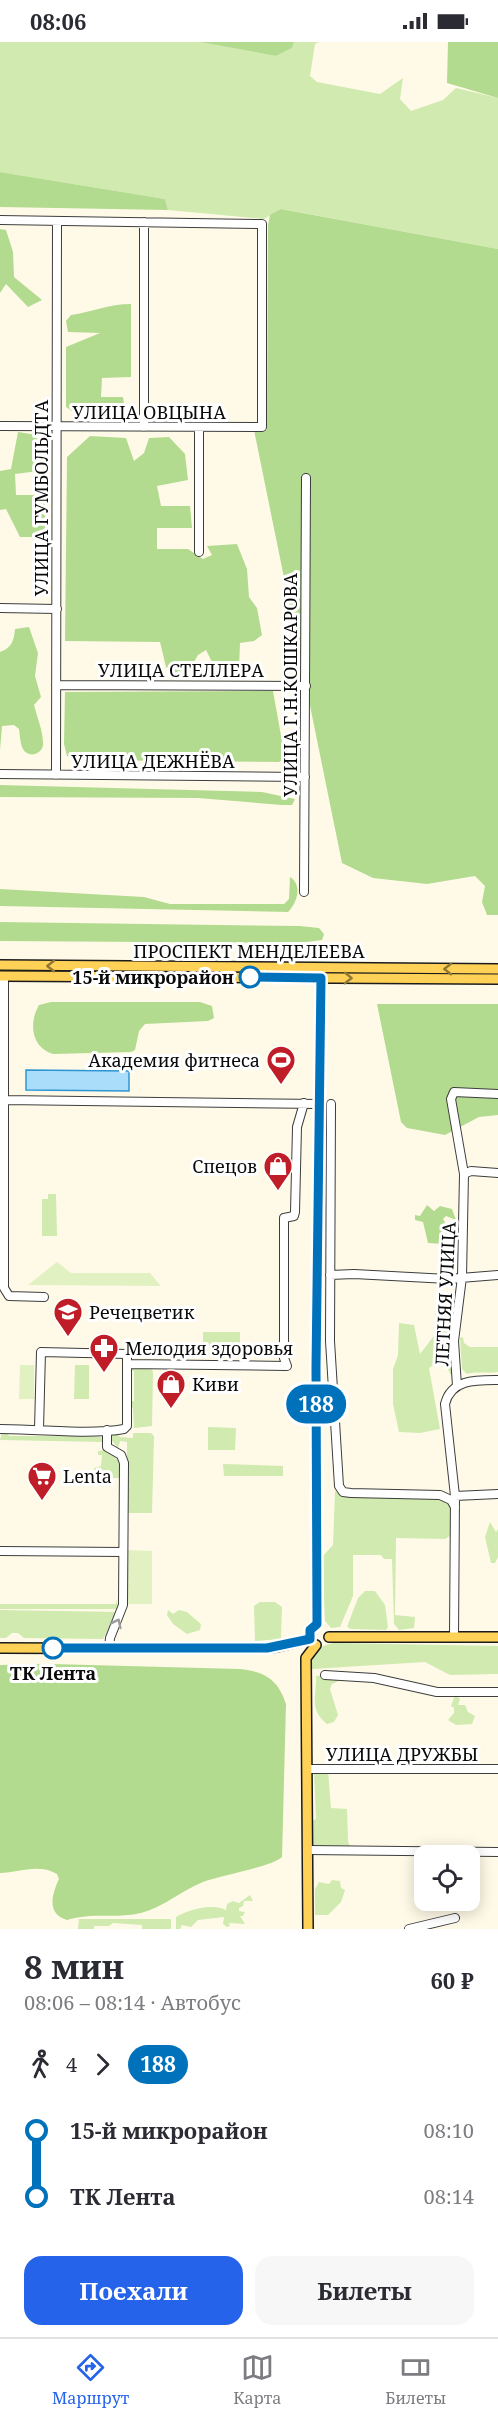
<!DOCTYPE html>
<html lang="ru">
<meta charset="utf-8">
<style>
:root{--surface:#fff;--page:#f7f7f7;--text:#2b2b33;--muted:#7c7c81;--line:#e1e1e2;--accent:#2563eb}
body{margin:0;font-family:"Noto Serif",serif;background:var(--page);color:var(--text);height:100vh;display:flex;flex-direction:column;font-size:22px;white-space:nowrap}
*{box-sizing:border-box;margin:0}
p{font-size:20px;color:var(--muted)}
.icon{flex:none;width:33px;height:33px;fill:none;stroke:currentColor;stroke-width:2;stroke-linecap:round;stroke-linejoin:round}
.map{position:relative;height:1887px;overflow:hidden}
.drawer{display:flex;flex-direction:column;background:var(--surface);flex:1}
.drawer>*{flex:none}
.badge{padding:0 12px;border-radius:20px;font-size:21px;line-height:39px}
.fabs{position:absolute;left:414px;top:1803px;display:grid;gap:12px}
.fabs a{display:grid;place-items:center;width:66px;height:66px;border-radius:12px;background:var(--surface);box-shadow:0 3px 15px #0003;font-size:30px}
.map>.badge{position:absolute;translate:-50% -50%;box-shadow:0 0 0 3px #fff}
.legs{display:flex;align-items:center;gap:9px;height:66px;padding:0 24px;font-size:20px}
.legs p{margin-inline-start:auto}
.overview{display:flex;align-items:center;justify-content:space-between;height:102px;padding:0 24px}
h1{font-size:33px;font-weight:700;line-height:45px}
.cta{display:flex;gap:12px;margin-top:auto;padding:12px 24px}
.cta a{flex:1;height:69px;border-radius:18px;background:var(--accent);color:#fff;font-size:24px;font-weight:700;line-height:69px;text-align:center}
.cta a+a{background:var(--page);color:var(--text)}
ul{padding:0 24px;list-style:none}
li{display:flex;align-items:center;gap:21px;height:66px;font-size:22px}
li i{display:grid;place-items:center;width:9px;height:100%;margin:0 8px;background:currentColor}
li i::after{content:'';width:15px;height:15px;margin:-8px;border:4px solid;border-radius:50%;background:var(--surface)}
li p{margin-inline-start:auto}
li:first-child i{background:linear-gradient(#0000 50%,currentColor 0)}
li:last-child i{background:linear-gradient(currentColor 50%,#0000 0)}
.status{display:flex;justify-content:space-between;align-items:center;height:42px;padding:0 30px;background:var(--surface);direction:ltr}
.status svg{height:16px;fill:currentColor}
.tabs{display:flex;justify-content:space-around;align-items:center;height:84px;border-top:2px solid var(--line);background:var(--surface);font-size:16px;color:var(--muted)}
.tabs a{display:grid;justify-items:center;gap:3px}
.tabs .current{color:var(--accent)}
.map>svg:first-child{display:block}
.green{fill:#d0eab0}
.forest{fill:#b3db8f}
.pitch{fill:#e2f1c2}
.water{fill:#a9ddf9;stroke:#2e95d3;stroke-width:1.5}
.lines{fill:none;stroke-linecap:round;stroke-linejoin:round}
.minor-casing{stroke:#3d3d3d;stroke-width:10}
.major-casing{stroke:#1b1b1b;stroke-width:12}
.minor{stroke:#fff;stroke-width:8}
.major{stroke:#ffd257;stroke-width:9}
.oneway{stroke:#917834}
.oneway2{stroke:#9d9d9d}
.line-1-casing{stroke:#fff;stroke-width:14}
.line-1{stroke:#0072bc;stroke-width:9}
.stop-1-dot{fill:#fff;stroke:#0072bc;stroke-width:3}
.labels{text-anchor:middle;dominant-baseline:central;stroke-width:6;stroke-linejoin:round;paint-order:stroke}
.street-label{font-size:18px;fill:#0a0a0a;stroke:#fff}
.stop-label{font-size:18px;font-weight:bold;fill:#0a0a0a;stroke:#fff;text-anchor:end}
.poi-label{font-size:18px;fill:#0a0a0a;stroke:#fff;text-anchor:start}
</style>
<div class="status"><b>08:06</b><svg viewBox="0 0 49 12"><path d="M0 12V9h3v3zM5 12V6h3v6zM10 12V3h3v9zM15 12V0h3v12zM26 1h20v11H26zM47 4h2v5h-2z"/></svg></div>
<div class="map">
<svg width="498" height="1887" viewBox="0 0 498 1887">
<rect width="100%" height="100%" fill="#fffae7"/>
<path class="green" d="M0 0H199L276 14 292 6 294 0H319L315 2 310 34 317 40 380 52 403 36 400 57 411 69 443 58 456 46 498 56V207L282 167 264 177 168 168 165 157 0 130Z
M48 1152H56L57 1194H42V1157H48Z
M445 1262 450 1270 452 1335 442 1316 429 1326 440 1387 420 1391 399 1390 393 1362V1327L398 1313 399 1281 414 1283 420 1312 437 1290 435 1272Z
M203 1290H240V1305L203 1304Z
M463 1295 464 1301 470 1305H498V1330C487 1332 476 1329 467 1332L462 1327 460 1296Z
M75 1323H89V1357H74Z
M151 1326 153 1330 152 1384 134 1386 133 1366 129 1363V1359H134V1329L129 1328 131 1326Z
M208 1385 236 1386 235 1408H208Z
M2 1390H7L9 1394H55L63 1391 65 1394 104 1395V1400L0 1398Z
M117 1391 120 1395 133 1396V1391H151L154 1394 152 1471H127V1400L120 1399 118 1406 109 1395Z
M108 1408 120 1420 119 1436H110L109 1429 99 1428 98 1433 94 1431V1426L101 1424 102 1413H98V1409Z
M223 1422 283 1424V1434H224Z
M335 1449 341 1453C360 1453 437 1450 449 1460 456 1466 453 1484 453 1492L445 1497 396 1496 395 1573 415 1575 414 1586 399 1588 394 1582 392 1517H384L381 1513H353V1554L340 1585 331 1586 325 1579 322 1515 333 1503Z
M490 1480 496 1490 498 1487V1515L495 1521H491L485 1495Z
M365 1549H375L385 1563 388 1585 386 1588 351 1587 347 1585 358 1556Z
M116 1557 119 1567H0V1562H116Z
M260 1560H275L282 1565 281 1597 255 1599 254 1564Z
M0 1568 119 1570 103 1597 24 1596 18 1591H12L6 1596H0Z
M168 1568 173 1572 179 1568 187 1570 201 1582 200 1588 187 1592 173 1582 167 1573Z
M334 1601 498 1604V1632L450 1633 425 1620 312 1627 309 1620C314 1609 321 1603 334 1601Z
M325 1633 338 1635 341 1638 332 1642 330 1647 338 1673 334 1680 327 1682C308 1667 317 1652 316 1634Z
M455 1653 460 1657 458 1663H465L468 1670 475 1674 472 1682 456 1683 448 1678 454 1671V1666L451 1664Z
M318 1728 328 1729 331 1766 347 1767 348 1800 352 1807 311 1803 312 1779 316 1777 314 1732Z
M332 1838 340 1839 341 1846 345 1848 341 1860 328 1873H315V1847L319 1840 329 1842Z
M250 1853 253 1859H244L243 1864 239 1866V1869L245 1870 243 1874H240L245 1882 229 1881 230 1884 227 1885 223 1882 224 1875 198 1878 191 1885 182 1883 180 1887H176V1875C189 1867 213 1861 226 1868L227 1862 233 1859 239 1861Z
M79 1877H171V1887H142V1883L113 1881 109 1884H94V1887H78Z"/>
<path class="forest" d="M199 0H294L292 6 276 14Z
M448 0H498V56L447 41Z
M0 130 165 157 168 168 0 165Z
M281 167 498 207V873H487L482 860 485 844 475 834 427 842 373 836 342 821 254 388H267L268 183 270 173Z
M0 187 6 188 13 210 14 235 42 258 28 265 6 242 0 251Z
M131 262V335L102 336 101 355H123L125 369H72L66 365V305L100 291 68 290 66 279 71 273C92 270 108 262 131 262Z
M18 390 37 393 39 429 15 432 16 453H45L46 491 35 495H20L6 467 0 468V429L11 427Z
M90 394 126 396 134 419 144 411 149 396 169 395 185 412 188 438 157 444 161 464H190L192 486H157V507H188L203 517 212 513 207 504 237 502 247 527 249 555 257 566 262 593 254 599 240 601 239 626H215L206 608 198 613 190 627 173 631 166 625 160 600 65 599 67 415Z
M29 585 38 611 35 634 41 655 34 663C37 675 43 689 43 701 44 712 28 717 23 707 20 702 20 693 19 687L14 683 2 684 0 708V610C12 606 14 598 15 587Z
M273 649 285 716 279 720 74 718 67 714 64 702 65 650Z
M0 743 262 750 295 757 292 763H282L198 756 0 755Z
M290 835C303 843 297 861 288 870L0 864V847L144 855 170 862H284L289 857Z
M0 880 300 884 319 886 324 892 322 898 299 901 0 899Z
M51 960H200L212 964 214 976 208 979 145 982 139 989 135 1008 131 1010 53 1012C32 1006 28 982 39 963Z
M377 962H498V1073L479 1075 445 1093 407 1086 401 1080Z
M427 1163 434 1169 440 1164 452 1167 456 1178 446 1174 443 1177 449 1188 457 1182 459 1199 456 1207 448 1206 444 1202 428 1201 423 1180 415 1178V1173L420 1174Z
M52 1622 240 1627C265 1630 278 1637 286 1662L282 1815C271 1825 222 1833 203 1840 182 1848 164 1865 141 1871 117 1877 91 1870 67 1878 46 1872 52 1852 59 1837L57 1832C38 1821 19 1831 0 1831V1623Z"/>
<path class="pitch" d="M57 1220 71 1231H150L161 1244 28 1243Z
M20 1323H34V1357H19Z
M126 1508 152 1509V1562H126Z"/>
<path class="water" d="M26 1028 129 1029V1049L26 1048Z"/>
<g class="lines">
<g class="minor-casing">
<path id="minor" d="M0 178 262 182V385L0 384
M144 385V180
M199 385V510
M0 566 57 567
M56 643 306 644
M0 732 305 735
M56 733 57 179
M304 850 306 436
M4 934V1246L9 1254 44 1255
M5 1058 319 1062
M331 1062 330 1299 339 1444 343 1450 351 1451 440 1453 451 1458 455 1465
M464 1132 471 1129 498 1131
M330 1233 354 1232 448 1237 498 1233
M127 1322 287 1324 284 1316V1176L294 1174 295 1170 297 1085 304 1061
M457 1344 454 1299 462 1235 464 1132 451 1057 454 1050 498 1052
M0 1387C36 1387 90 1393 124 1387L127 1384V1312L41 1310 39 1387
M107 1388V1405L121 1413 124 1421 123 1563 110 1596 109 1606
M455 1454 498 1452
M0 1509 123 1510
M454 1595 455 1454 445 1362C451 1337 476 1338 498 1338
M325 1633 374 1636 437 1650H498
M307 1727H498
M308 1808 498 1810
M409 1887 455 1876"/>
</g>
<g class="major-casing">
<path id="major" d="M0 923 498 927
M0 934 498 937
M317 1582 316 1325 321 936
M329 1595H498
M0 1606 250 1607 277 1605 310 1597
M308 1887 306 1616 316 1603"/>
</g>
<use href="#minor" class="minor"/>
<use href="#major" class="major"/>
</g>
<defs><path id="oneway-chevron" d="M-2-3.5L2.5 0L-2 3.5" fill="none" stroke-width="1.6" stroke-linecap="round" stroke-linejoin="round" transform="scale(1.5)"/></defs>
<g class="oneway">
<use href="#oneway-chevron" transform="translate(51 924) rotate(-180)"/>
<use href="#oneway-chevron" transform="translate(448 927) rotate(-180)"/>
<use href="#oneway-chevron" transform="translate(348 936) rotate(1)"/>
</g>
<use class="oneway2" href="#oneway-chevron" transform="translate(117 1581) rotate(-64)"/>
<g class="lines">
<g class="line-1-casing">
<path id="line-1" d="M53 1606H267L310 1597V1588L317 1582 316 1325 321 936 250 935"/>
</g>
<use href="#line-1" class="line-1"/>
</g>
<defs>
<g id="stadium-pin" transform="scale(1.5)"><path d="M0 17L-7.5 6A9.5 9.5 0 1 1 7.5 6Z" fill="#bf1e29" stroke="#fff"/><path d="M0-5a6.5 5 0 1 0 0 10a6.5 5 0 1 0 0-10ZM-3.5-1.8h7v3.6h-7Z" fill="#fff"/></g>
<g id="shop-pin" transform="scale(1.5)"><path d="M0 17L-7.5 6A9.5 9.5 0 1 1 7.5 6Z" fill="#bf1e29" stroke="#fff"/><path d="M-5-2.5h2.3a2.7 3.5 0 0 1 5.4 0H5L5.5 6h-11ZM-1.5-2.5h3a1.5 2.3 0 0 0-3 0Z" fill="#fff"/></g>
<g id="school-pin" transform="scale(1.5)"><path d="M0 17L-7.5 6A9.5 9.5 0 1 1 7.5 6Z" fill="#bf1e29" stroke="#fff"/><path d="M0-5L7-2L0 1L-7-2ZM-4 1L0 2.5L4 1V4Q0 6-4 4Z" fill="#fff"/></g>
<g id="pharmacy-pin" transform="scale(1.5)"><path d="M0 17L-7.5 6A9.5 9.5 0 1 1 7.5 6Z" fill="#bf1e29" stroke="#fff"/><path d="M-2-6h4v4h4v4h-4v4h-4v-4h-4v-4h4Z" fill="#fff"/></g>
<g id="supermarket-pin" transform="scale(1.5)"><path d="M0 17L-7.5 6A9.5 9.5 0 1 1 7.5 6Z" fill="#bf1e29" stroke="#fff"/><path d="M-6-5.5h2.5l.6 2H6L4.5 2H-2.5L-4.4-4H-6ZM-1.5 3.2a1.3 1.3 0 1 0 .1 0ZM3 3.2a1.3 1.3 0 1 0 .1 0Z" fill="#fff"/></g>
</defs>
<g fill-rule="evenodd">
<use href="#stadium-pin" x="281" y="1018"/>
<use href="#shop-pin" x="278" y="1124"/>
<use href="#school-pin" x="68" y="1270"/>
<use href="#pharmacy-pin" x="104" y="1306"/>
<use href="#shop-pin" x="171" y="1342"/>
<use href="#supermarket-pin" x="42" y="1434"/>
</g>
<g class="stop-1-dot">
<circle cx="250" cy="935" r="10"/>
<circle cx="53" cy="1606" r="10"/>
</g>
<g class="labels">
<g class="street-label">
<text x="149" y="370">УЛИЦА ОВЦЫНА</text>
<text transform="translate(41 456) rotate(-90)">УЛИЦА ГУМБОЛЬДТА</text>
<text x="181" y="628">УЛИЦА СТЕЛЛЕРА</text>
<text transform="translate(290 643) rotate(-90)">УЛИЦА Г.Н.КОШКАРОВА</text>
<text x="153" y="719">УЛИЦА ДЕЖНЁВА</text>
<text x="249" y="909">ПРОСПЕКТ МЕНДЕЛЕЕВА</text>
<text transform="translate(445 1252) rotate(-87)">ЛЕТНЯЯ УЛИЦА</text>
<text x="402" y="1712">УЛИЦА ДРУЖБЫ</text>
</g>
<g class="stop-label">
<text x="234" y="935">15-й микрорайон</text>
<text x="53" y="1631" text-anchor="middle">ТК Лента</text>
</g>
<g class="poi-label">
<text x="260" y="1018" text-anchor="end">Академия фитнеса</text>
<text x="257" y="1124" text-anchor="end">Спецов</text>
<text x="89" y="1270">Речецветик</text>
<text x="125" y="1306">Мелодия здоровья</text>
<text x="192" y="1342">Киви</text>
<text x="63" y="1434">Lenta</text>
</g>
</g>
</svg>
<div class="fabs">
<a><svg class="icon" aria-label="locate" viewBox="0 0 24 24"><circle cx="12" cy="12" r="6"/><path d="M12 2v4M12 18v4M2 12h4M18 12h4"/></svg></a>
</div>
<b class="badge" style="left:316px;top:1362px;background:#0072bc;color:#fff">188</b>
</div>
<section class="drawer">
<div class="overview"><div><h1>8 мин</h1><p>08:06 – 08:14 · Автобус</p></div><b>60 ₽</b></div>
<div class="legs"><svg class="icon" aria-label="walk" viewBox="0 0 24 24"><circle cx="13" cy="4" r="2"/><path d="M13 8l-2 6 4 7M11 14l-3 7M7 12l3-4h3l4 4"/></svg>4<svg class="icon" aria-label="forward" viewBox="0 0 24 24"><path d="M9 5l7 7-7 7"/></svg><b class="badge" style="background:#0072bc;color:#fff">188</b></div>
<ul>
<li><i style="color:#0072bc"></i><b>15-й микрорайон</b><p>08:10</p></li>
<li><i style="color:#0072bc"></i><b>ТК Лента</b><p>08:14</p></li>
</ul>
<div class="cta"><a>Поехали</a><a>Билеты</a></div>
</section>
<nav class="tabs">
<a class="current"><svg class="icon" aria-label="directions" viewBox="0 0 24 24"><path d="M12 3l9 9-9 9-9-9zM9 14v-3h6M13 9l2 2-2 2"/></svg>Маршрут</a>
<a><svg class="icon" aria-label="map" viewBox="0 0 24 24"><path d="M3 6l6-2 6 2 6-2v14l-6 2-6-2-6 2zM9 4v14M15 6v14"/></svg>Карта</a>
<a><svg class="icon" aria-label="tickets" viewBox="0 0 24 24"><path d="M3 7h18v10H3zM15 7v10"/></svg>Билеты</a>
</nav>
